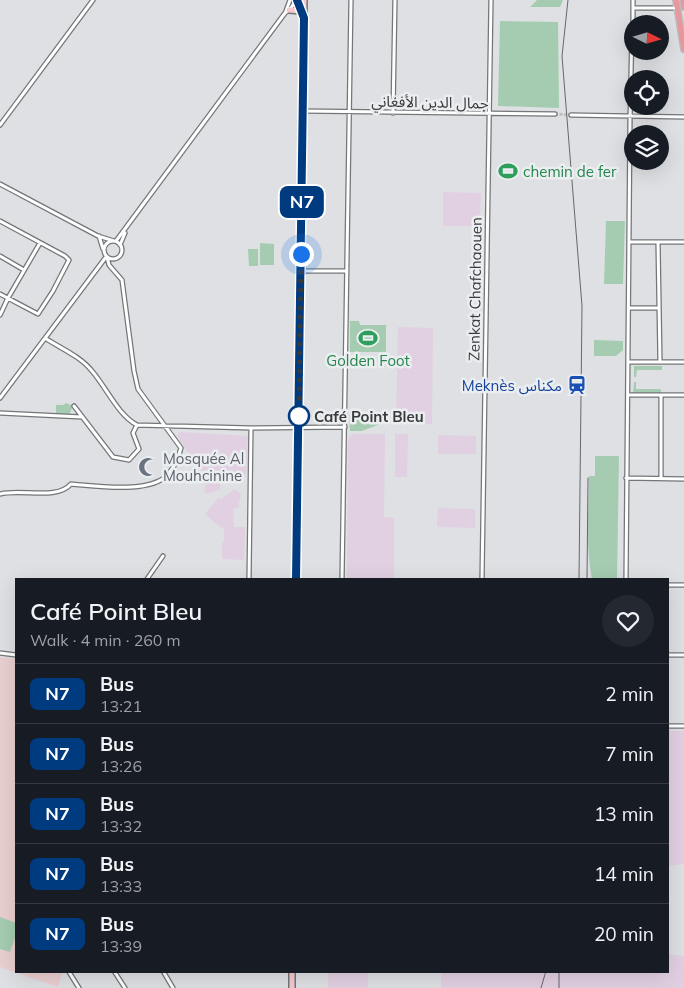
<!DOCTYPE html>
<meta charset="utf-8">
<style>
:root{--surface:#171b24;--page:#242831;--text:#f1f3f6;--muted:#9ea1a6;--line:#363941}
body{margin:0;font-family:Mulish,"Noto Sans Arabic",sans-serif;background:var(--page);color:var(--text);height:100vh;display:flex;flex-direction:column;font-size:19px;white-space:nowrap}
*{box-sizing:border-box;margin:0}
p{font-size:16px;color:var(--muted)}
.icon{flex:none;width:28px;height:28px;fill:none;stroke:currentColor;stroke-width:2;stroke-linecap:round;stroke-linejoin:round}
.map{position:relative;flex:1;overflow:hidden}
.details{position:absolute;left:15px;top:578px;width:654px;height:395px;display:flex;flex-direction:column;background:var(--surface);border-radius:0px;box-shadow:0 5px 20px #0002}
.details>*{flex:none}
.badge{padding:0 10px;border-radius:8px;font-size:18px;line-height:32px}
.needle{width:32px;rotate:95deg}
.controls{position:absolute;left:624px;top:15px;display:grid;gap:10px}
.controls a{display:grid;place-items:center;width:45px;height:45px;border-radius:50%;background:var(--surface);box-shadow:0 5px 20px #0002;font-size:25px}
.you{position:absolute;width:25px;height:25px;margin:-12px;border:4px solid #fff;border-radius:50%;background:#1a73e8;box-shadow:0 0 0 8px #1a73e833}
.map>.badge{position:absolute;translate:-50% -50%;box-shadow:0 0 0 2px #fff}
.round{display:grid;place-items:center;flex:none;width:52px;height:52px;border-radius:26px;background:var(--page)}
.head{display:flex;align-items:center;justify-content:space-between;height:85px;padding:0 15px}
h1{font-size:24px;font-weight:600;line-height:38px}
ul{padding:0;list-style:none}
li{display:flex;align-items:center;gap:15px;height:60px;padding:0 15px;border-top:1px solid var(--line)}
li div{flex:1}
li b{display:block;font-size:19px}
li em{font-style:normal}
li .badge{min-width:55px;font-weight:700;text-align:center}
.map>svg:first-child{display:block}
.industrial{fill:#e1d0e1}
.medical{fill:#eacfd0}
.green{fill:#a5ccb1}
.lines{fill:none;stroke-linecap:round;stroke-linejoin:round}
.minor-tunnel{stroke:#bdbfc1;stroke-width:3;stroke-dasharray:3 1.5;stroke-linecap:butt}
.minor-casing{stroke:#747678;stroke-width:5.5}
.secondary-casing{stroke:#747678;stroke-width:8}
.primary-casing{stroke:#bcbcbc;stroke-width:8}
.minor{stroke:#fff;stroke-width:3}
.secondary{stroke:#f4cbcf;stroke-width:5}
.primary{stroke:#e8979e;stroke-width:5}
.rail{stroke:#666769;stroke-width:1}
.line-casing{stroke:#fff;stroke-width:11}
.line{stroke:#003b80;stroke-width:8}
.walk{stroke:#393a3b;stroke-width:5;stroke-dasharray:0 9}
.stop-dot{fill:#fff;stroke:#003b80;stroke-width:2.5}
.labels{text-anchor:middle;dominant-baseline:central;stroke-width:5;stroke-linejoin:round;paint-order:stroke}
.street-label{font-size:15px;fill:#393a3b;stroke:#ebeef0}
.leisure-label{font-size:15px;fill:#27864d;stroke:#ebeef0;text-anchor:start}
.transit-label{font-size:15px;fill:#164399;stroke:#ebeef0;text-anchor:end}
.stop-label{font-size:15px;font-weight:bold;fill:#393a3b;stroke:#ebeef0;text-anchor:start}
.worship-label{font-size:15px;fill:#5b616d;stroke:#ebeef0;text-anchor:start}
</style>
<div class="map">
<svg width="684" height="988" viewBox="0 0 684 988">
<rect width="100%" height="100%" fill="#dee0e3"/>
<path class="industrial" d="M443 192 481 193 480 226H443Z
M398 327 433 328 432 424H396Z
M179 432 248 436 246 475 220 474V489L208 494 204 492 208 475 199 468 177 436Z
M353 434H385L384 517 394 518V579H347L348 439Z
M395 434H408L407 477H395Z
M438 435 476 436V454H438Z
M235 489 241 494 238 508 233 509 234 527H245L244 560 222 559V543L224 541V528L220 527 205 514 219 497 221 499Z
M438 508 475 509V528L437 527Z
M668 731H684V864L668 866Z
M668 954 684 956V988H441V971H668Z
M328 971H368V988H328Z"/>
<path class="medical" d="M0 657 16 659V971H63L58 987 0 967Z"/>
<path class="green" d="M537 0H563L560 7H530Z
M500 21 558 22 559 108 498 106Z
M606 221H625L623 284H604Z
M260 243 274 244V265H260Z
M248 249H258V266H249Z
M350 321H359L360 325H386V352H350Z
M594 340 623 341V350L616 356H594Z
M634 366H662V370H637L636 377H634Z
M634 382H636V389H661V393H633Z
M66 403 73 406 69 415 56 413V405H63Z
M378 414V416H385V422L362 431H350L349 415Z
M595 456H619L617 579H592C585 546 589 510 589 476H595Z
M0 917 16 923V935L10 952 0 949Z"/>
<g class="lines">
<path class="minor-tunnel" d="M555 114 571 115"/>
<g class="minor-casing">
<path id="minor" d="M633 8H677
M286 11 290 0
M633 24V0
M303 111 555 114
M393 113 395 0
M571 115 684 117
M0 125 93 0
M0 184 98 236 114 241
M0 221 65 256 69 260 53 291 38 314 0 294
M99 236 103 249
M104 250a9 9 0 1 1 18 0a9 9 0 1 1-18 0Z
M116 241 285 13 291 8 296 0
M630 242H684
M658 242 660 362
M120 245 125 233
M0 256 24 270
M301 271H346
M629 308H659
M0 315 8 298 40 243
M45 338C60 348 80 356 92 371 106 387 118 415 137 425L251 428 345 427
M629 362H684
M628 395H684
M661 395V478
M0 398 106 257
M74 406 113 457 129 460 139 449 133 433 137 425
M0 413 82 417
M626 478 684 479
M0 494C21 488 56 501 71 484 96 486 143 493 164 478 173 471 178 459 181 448L138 389 134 371 122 280 109 265 107 257
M147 579 163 556
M249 579 251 428
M342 579 351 0
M482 579 491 0
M626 579 630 120 632 29
M668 585H684
M0 653 16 655
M668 655H684
M668 726H684
M114 971 125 988
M163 971 173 988
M69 972 79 988"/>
</g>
<g class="secondary-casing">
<path id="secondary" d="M297 0 303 16
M289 10 301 11
M296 579 304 0
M292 988V971"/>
</g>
<g class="primary-casing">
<path id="primary" d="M676 0 684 49
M683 0 684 7"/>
</g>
<use href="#minor" class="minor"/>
<use href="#secondary" class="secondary"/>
<use href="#primary" class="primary"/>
<path class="rail" d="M568 0 562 56 582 306 579 579
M587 579 588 478
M541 988 546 971
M559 988V971"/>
</g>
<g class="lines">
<g class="line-casing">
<path id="line" d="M296 579 304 18 297 0"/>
</g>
<use href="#line" class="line"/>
<path class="walk" d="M299 416 301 254"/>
</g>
<defs>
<g id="stadium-bare" transform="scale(1.5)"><path d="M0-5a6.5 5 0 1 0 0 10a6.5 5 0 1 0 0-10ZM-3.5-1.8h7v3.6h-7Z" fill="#2e9e5b" stroke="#ebeef0" stroke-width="2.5" paint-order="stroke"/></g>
<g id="station-bare" transform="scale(1.5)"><path d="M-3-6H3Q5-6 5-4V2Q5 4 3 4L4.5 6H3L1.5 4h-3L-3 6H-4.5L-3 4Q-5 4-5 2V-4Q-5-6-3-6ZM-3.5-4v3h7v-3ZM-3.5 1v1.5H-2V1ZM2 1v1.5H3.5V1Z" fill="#1a4fb4" stroke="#ebeef0" stroke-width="2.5" paint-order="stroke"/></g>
<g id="mosque-bare" transform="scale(1.5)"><path d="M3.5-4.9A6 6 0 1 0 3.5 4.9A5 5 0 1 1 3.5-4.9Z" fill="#6b7280" stroke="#ebeef0" stroke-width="2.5" paint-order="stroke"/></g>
</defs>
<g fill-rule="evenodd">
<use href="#stadium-bare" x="508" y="171"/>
<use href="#stadium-bare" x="368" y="338"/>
<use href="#station-bare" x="577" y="385"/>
<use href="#mosque-bare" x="148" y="467"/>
</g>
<circle class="stop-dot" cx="299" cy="416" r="10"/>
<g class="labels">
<g class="street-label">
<text transform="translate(430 102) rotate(1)">جمال الدين الأفغاني</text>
<text transform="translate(475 289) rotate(-89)">Zenkat Chafchaouen</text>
</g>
<g class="leisure-label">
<text x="523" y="171">chemin de fer</text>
<text x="368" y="360" text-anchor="middle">Golden Foot</text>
</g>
<g class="transit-label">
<text x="562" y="385">Meknès مكناس</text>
</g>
<g class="stop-label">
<text x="314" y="416">Café Point Bleu</text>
</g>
<g class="worship-label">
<text x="163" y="458">Mosquée Al<tspan x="163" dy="17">Mouhcinine</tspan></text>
</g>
</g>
</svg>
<div class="controls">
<a><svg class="needle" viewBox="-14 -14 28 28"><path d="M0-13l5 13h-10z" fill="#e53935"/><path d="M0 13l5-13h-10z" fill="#9ea1a6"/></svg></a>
<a><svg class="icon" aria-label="locate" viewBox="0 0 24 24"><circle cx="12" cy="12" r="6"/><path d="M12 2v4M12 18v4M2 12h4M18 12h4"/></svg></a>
<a><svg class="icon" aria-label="layers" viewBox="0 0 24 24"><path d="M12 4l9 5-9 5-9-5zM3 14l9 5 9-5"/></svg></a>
</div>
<div class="you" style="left:301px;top:254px"></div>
<b class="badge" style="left:302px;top:202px;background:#003b80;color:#fff">N7</b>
<section class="details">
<div class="head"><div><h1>Café Point Bleu</h1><p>Walk · 4 min · 260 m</p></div><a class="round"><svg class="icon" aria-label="heart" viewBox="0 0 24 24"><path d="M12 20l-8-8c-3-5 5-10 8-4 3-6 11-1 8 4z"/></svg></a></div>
<ul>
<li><span class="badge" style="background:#003b80;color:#fff">N7</span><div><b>Bus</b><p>13:21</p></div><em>2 min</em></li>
<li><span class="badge" style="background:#003b80;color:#fff">N7</span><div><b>Bus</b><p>13:26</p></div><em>7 min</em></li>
<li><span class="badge" style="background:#003b80;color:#fff">N7</span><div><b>Bus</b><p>13:32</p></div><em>13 min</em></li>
<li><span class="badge" style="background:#003b80;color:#fff">N7</span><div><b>Bus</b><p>13:33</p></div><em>14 min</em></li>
<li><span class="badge" style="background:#003b80;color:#fff">N7</span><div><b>Bus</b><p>13:39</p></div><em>20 min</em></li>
</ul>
</section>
</div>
